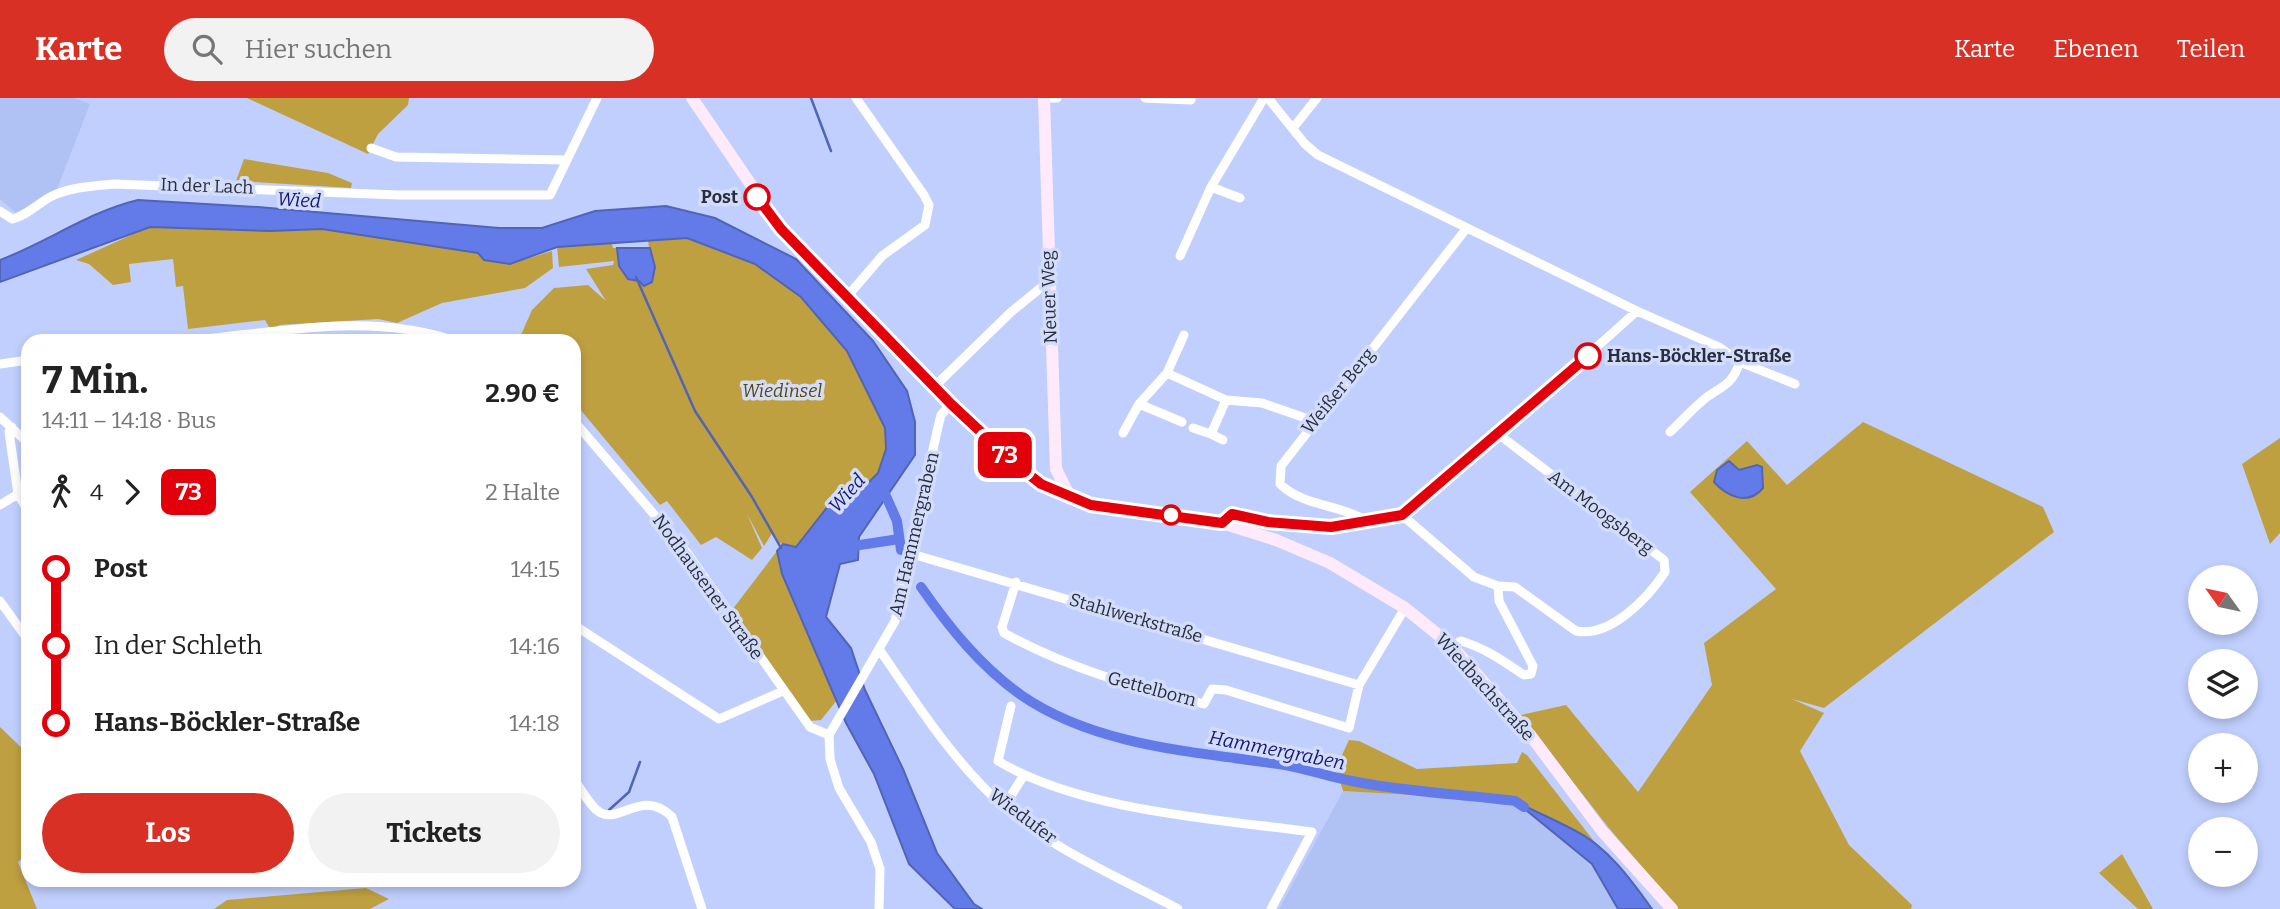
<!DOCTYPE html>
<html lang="de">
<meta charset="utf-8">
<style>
:root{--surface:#fff;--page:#f2f2f2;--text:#222;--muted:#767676;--accent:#d93025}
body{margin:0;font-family:Bitter,serif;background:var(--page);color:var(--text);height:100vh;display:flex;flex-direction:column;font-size:26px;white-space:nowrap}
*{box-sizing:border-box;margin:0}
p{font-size:23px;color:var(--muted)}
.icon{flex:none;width:38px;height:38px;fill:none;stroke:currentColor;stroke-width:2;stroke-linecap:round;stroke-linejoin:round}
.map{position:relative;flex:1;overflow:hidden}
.drawer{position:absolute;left:21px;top:236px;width:560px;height:553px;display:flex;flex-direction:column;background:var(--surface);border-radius:21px;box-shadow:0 4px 10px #0003}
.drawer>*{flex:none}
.badge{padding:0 14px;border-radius:10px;font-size:24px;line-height:46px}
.needle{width:46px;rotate:303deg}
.tools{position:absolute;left:2188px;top:467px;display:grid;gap:14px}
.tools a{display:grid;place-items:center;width:70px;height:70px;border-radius:50%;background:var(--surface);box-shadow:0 4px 10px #0003;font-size:35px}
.map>.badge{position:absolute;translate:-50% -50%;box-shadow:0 0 0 4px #fff}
.legs{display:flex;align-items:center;gap:10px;height:77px;padding:0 21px;font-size:23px}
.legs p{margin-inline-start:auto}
.summary{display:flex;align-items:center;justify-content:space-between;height:119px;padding:0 21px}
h1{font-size:38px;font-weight:700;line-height:52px}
.primary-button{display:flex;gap:14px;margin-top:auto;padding:14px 21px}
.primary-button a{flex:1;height:80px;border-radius:42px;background:var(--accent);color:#fff;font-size:28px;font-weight:700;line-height:80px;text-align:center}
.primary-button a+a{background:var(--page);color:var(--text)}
ul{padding:0 21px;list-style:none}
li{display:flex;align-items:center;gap:24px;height:77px;font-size:26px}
li i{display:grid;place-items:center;width:10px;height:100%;margin:0 9px;background:currentColor}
li i::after{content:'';width:18px;height:18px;margin:-9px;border:5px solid;border-radius:50%;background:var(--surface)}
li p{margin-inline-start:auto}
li:first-child i{background:linear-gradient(#0000 50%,currentColor 0)}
li:last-child i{background:linear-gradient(currentColor 50%,#0000 0)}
header{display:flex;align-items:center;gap:42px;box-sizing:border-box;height:98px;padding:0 35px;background:var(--accent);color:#fff}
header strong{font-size:33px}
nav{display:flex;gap:38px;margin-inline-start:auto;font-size:24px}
.search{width:490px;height:63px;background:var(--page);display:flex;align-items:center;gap:18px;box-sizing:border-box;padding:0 24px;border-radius:38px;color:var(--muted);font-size:26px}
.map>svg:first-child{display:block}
.built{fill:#b0c1f4}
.green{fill:#bfa040}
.water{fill:#627be8;stroke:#5164b6;stroke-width:2}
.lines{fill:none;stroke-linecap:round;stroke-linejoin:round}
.stream{stroke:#5164b6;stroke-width:2.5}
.canal{stroke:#627be8;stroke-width:10}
.street{stroke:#fff;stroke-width:9}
.secondary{stroke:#ffeafc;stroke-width:12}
.line-1-casing{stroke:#fff;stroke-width:16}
.line-1{stroke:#e2000a;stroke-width:10}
.stop-1-dot{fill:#fff;stroke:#e2000a;stroke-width:3.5}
.labels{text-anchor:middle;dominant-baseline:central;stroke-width:7;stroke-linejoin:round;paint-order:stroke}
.street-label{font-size:18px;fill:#282e40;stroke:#d3ddf9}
.stop-label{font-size:18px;font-weight:bold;fill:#282e40;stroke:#d3ddf9;text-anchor:end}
.park-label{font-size:18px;font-style:italic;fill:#5a480a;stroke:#d3ddf9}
.water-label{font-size:19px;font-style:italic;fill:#161777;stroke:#d3ddf9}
</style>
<header>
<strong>Karte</strong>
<div class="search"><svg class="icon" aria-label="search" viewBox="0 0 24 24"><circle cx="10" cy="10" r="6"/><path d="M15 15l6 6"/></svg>Hier suchen</div>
<nav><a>Karte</a><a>Ebenen</a><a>Teilen</a></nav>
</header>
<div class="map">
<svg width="2280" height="811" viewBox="0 0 2280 811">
<rect width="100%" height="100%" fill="#c0cffe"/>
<path class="built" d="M0 0H74L90 6 57 91 16 115 0 101Z
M1343 693 1515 703 1592 766 1618 811H1279Z"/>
<path class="green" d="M247 0H409L408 7 378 36 368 56Z
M244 61 328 75 352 85 351 90 236 83Z
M149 129 270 133 322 131 478 155 510 166 552 153 553 170 525 190 442 205 397 225 378 221 280 227 270 231 265 222 188 231 183 188 176 189 173 161 129 166 131 184 113 187 89 166 76 162Z
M687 140 755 166 801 199 847 253 885 330 886 351 878 375 860 393 836 398 796 449 779 445 773 434 764 448 747 416 762 450 752 462 716 439 701 447 667 403 660 407 574 304V243H523L520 239 532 212 554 190 588 187 606 203 586 171 613 167 614 163 559 169 557 149 611 143 613 150H649L648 142Z
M1863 324 2043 409 2054 434 1824 610 1792 601 1824 615 1800 653 1849 747 1912 807 1911 811H1678L1608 729 1521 617 1566 607 1638 694 1712 587 1704 545 1776 491 1690 394 1747 343 1787 387Z
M2280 340V435L2270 446 2242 366Z
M777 453 782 476 837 602 821 622 809 623 732 512Z
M0 629 28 656V755L18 764 37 811H0Z
M1349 642 1359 643 1417 671 1517 665 1522 654 1527 657 1600 751 1576 733 1515 703 1343 693 1336 670Z
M2122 756 2153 811H2138L2099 775Z
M366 790 389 801 370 811H214L227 802Z"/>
<path class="water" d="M138 102 258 109 499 130H542L595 113 666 108 715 120 796 161 873 243 907 293 915 324V357L859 439 858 462 840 466 826 519 851 550 865 592 903 671 937 755 974 806 982 811H955L909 766 874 676 846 625 782 476 777 453 783 446 796 449 836 398 860 393 878 375 886 351 885 330 847 253 801 199 755 166 687 140 557 149 510 166 484 162 478 155 322 131 270 133 150 129 0 184V162C48 144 88 114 138 102Z
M617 150H650L655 169 652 184 644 188 639 183 628 181 619 168Z
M1729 363 1739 372 1757 367 1762 369 1763 390C1748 408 1728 399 1714 384L1717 372Z
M1515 703C1534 713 1555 722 1574 732 1607 748 1632 783 1652 811H1618L1592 766Z"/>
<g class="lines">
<path class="stream" d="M811 0 831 53
M636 179 695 313 752 399 781 450
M609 712 629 694 640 664"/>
<path class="canal" d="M882 389 897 423 901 452
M847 449 899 441
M921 489C949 529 980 568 1021 597 1096 649 1198 654 1285 667 1308 671 1329 679 1352 683 1405 694 1461 696 1515 703L1524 709"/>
<path class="street" d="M1044 0H1057
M1145 0 1191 2
M1268 0 1305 46 1318 57 1637 213 1719 249 1740 264 1795 286
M1293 30 1317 0
M371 50 396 59 567 62
M1211 89 1240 100
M0 113 12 121C27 118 38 105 52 98 71 89 93 88 114 86L399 97H550L597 0
M1180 158 1211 89 1264 0
M846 200 882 158 925 127 929 107 924 97 856 0
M187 243C275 235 369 213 455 243
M0 266 28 262
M1167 275 1226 302 1262 305 1314 323
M934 289 1011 214 1043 188 1049 187
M1139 306 1182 324
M0 319 28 345
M574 323 688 456 810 629 829 637
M12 329 9 334 18 396 28 413
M1193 330 1211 336 1226 302
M1670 334C1682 323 1694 309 1707 299 1725 286 1731 288 1740 264
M1123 335 1139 306 1167 275 1184 237
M1211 336 1223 342
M0 407 18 396
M1402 417 1474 479 1498 488 1515 489 1576 533C1610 540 1648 500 1665 474L1664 462 1498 336
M1365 422C1339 406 1304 409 1280 386L1281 368 1466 131
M1222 425 1232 416 1304 428H1331L1402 417 1522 316 1637 213
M912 456 1359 587
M1016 484 1002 529 1004 535C1067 570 1134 589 1204 606L1212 591 1226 592 1349 630 1359 587 1405 510
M0 503 28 542
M574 527 719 621 783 593
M1452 548 1461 543C1485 550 1503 563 1524 577L1531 576 1533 568 1499 503 1498 488
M879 551C917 606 952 662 1002 707 1049 750 1121 780 1178 811
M1011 608 998 663C1082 713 1216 721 1312 734L1271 811
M574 681C581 691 591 710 601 715 620 725 644 690 672 719L702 811
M1004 709 1024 677
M879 811 880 771 871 744 839 690 830 661 829 637 895 523 938 329 941 317 951 306"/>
<path class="secondary" d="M692 0 781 131 951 306 1013 364 1055 394 1068 395 1091 407 1222 425 1276 442 1330 465 1405 510 1452 548 1531 638 1602 733 1672 811
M1044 0 1056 371 1068 395"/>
</g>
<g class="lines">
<g class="line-1-casing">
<path id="line-1" d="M757 99 781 131 951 306 1013 364 1041 386 1091 407 1222 425 1232 416 1268 424 1331 429 1402 417 1588 258"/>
</g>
<use href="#line-1" class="line-1"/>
</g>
<g class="stop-1-dot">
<circle cx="757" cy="99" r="12"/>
<circle cx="1588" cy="258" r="12"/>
<circle cx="1171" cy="417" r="9"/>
</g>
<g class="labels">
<g class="street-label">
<text transform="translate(207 88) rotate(2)">In der Lach</text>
<text transform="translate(1049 199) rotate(-92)">Neuer Weg</text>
<text transform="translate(1338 293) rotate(-51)">Weißer Berg</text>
<text transform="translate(1601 414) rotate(37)">Am Moogsberg</text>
<text transform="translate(914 436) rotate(-77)">Am Hammergraben</text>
<text transform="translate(708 489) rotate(54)">Nodhausener Straße</text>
<text transform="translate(1136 520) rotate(16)">Stahlwerkstraße</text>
<text transform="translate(1485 589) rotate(48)">Wiedbachstraße</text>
<text transform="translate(1152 591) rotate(15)">Gettelborn</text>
<text transform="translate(1023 718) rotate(37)">Wiedufer</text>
</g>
<g class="stop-label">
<text x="738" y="99">Post</text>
<text x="1607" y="258" text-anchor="start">Hans-Böckler-Straße</text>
</g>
<g class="park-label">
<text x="782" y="293">Wiedinsel</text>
</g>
<g class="water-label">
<text transform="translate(299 102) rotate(3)">Wied</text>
<text transform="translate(847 395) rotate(-48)">Wied</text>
<text transform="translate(1277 652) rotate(11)">Hammergraben</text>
</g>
</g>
</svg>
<div class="tools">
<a><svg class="needle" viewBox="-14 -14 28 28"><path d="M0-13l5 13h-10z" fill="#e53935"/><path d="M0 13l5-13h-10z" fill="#767676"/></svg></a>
<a><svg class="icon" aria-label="layers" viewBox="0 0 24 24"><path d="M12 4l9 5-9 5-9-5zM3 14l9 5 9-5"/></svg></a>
<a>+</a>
<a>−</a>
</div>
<b class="badge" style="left:1005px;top:357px;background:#e2000a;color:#fff">73</b>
<section class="drawer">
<div class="summary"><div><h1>7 Min.</h1><p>14:11 – 14:18 · Bus</p></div><b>2.90 €</b></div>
<div class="legs"><svg class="icon" aria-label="walk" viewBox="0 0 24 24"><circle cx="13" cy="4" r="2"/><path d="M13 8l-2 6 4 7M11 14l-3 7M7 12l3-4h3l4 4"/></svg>4<svg class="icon" aria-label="forward" viewBox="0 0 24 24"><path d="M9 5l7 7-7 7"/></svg><b class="badge" style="background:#e2000a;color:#fff">73</b><p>2 Halte</p></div>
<ul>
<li><i style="color:#e2000a"></i><b>Post</b><p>14:15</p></li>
<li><i style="color:#e2000a"></i><span>In der Schleth</span><p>14:16</p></li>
<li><i style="color:#e2000a"></i><b>Hans-Böckler-Straße</b><p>14:18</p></li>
</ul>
<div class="primary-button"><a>Los</a><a>Tickets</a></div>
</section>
</div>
